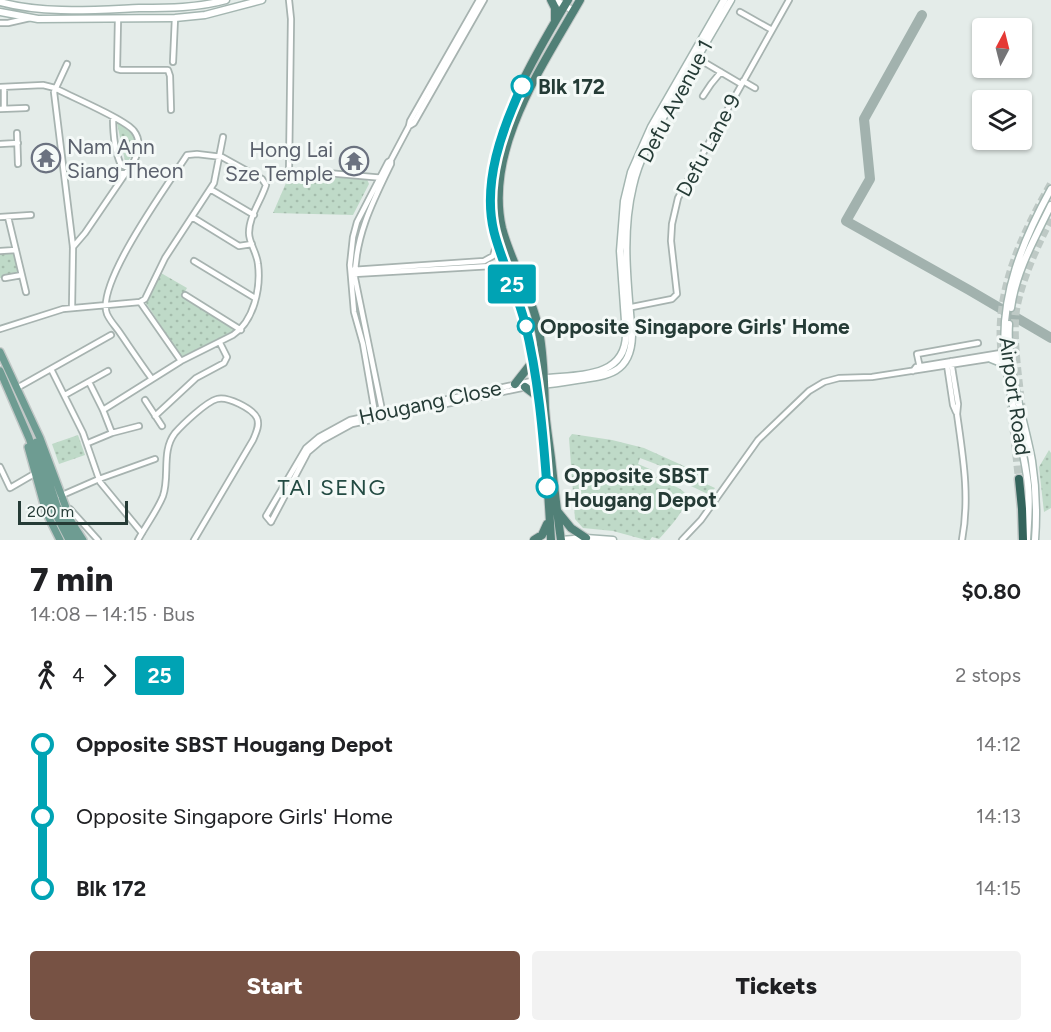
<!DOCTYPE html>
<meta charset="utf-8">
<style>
:root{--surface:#fff;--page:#f2f2f2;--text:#202124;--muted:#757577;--accent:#775244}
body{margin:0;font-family:Figtree,sans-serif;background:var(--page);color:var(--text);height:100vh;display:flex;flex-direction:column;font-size:22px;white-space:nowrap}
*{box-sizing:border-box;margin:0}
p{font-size:20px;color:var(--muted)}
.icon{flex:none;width:33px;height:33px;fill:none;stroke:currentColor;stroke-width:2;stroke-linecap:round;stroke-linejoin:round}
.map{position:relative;height:540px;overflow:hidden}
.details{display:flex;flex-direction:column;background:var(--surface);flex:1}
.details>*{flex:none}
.badge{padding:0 12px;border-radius:4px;font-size:21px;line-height:39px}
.needle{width:39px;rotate:7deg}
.fabs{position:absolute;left:972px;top:18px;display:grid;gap:12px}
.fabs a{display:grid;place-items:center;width:60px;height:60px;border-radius:6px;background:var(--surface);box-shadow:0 2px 4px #0004;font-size:30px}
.scale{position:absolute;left:18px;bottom:15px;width:110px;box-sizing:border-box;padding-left:6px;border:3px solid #253b36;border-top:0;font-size:16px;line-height:21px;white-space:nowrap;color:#253b36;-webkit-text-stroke:4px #f4f9f7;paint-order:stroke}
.map>.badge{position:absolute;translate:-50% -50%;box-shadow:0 0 0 3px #fff}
.legs{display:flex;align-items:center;gap:9px;height:66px;padding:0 30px;font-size:20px}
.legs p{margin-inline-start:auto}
.headline{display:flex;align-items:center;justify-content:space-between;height:102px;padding:0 30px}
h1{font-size:33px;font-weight:800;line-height:45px}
.cta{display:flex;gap:12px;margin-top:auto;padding:12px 30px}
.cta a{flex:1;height:69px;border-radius:6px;background:var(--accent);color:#fff;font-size:24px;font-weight:800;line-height:69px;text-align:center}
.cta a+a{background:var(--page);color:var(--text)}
ul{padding:0 30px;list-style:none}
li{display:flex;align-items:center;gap:21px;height:72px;font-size:22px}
li i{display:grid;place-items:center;width:9px;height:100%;margin:0 8px;background:currentColor}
li i::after{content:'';width:15px;height:15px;margin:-8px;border:4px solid;border-radius:50%;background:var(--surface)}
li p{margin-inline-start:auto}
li:first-child i{background:linear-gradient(#0000 50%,currentColor 0)}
li:last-child i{background:linear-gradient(currentColor 50%,#0000 0)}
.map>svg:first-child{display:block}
.grass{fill:url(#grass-dots)}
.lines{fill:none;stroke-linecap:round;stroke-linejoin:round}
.taxiway{stroke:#a2b2ae;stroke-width:10}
.motorway-tunnel{stroke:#bec9c5;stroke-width:8;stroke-dasharray:8 4;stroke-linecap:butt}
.minor-casing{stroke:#a7b3b0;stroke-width:8}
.secondary-casing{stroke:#a4b6b1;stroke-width:9}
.primary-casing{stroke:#c2c8c7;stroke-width:10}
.trunk-casing{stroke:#c2c8c7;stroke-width:10}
.motorway-casing{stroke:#c2c8c7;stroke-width:11}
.minor{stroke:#fff;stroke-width:4.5}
.secondary{stroke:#fff;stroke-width:6}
.primary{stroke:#6e9c92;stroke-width:7}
.trunk{stroke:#518077;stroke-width:8}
.motorway{stroke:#34645c;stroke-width:8}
.line-1-casing{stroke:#fff;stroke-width:14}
.line-1{stroke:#00a3b4;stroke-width:9}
.stop-1-dot{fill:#fff;stroke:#00a3b4;stroke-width:3}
.labels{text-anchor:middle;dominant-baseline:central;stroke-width:6;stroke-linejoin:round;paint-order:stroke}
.stop-label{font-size:21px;font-weight:bold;fill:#253b36;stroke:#f4f9f7;text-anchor:start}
.street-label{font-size:21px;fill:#253b36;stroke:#f4f9f7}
.worship-label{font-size:21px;fill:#5b616d;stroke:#f4f9f7;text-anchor:start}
.neighbourhood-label{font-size:22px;letter-spacing:1.5px;fill:#234b43;stroke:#f4f9f7}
</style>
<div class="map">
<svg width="1051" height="540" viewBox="0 0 1051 540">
<defs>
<pattern id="grass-dots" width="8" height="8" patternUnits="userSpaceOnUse" patternTransform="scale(1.5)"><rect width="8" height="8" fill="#bfdac8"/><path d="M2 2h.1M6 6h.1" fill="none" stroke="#a4bcac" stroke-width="1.8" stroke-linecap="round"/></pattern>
</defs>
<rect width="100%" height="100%" fill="#e4ece9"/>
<path class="grass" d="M119 122 128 128 137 138 136 150 128 161H125L117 123Z
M289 176 367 179 369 184 353 215 273 213Z
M12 252 16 256 20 275 0 278V253Z
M161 273 187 288 183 295 238 330 222 340 182 358 146 303Z
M572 434 612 440 644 448 706 476 704 483 715 488 710 495 659 471 661 466 640 458 638 464 652 470 650 475 658 478 656 483 661 485 662 481C668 484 679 487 684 492 694 503 666 531 659 539L652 537 650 540H646L613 531 583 528 575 519 569 438Z
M78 435 85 455 59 464 52 444Z
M1049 450 1051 453V508L1044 512 1039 467Z"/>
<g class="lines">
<path class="taxiway" d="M922 15 864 119 870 179 846 221 969 290 1051 338"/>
<path class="motorway-tunnel" d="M1003 362C992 298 1020 238 1051 184
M1011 406 1019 479
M1022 411C1019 382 1012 338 1016 310 1021 281 1037 245 1051 219
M1025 436 1033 495"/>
<g class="minor-casing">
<path id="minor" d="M289 0 291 19 289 170 297 174 327 173 384 178
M740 12 772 30
M118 19 117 69 121 70H168L170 76 171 110
M0 23H8L30 18
M697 58 741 84
M173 62 175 18
M67 64 54 92 73 247 72 308
M743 81 755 88
M0 87 43 85 55 88C71 97 125 119 134 131 141 140 139 152 134 161L85 233 73 247
M4 87V109
M703 96 711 84 721 72
M0 109 26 108
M113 117C113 134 114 150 121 165L128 168
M409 126 414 123 484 0
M17 133 18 164
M0 144 18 143
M93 176 125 173
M210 189 254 215
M0 217 31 215
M8 217 26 292
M192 217 239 246 252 244
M0 251 16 250
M194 261 255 298
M352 270 484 261 493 256 497 243
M354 274 492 266 503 272 509 279
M5 278 22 275
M185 295 241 330
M140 302 181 361
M627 308 672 299 677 294 671 241 672 224 678 198 789 0
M0 329 63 309 140 302 145 299 165 258 214 183 223 137
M951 361 958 404 957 414C963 457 970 497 962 540
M947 365 953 405 956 412
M920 368 917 354 978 343
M51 369 83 433 100 482 142 533
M913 371 916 367 1007 352
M89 382 103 410 112 433
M17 388 111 335
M65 395 108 371
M145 400 162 426
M103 410 181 361 233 335C254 321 261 288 258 264 257 253 249 243 249 233 249 216 261 201 266 185L262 179 222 157 197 154 187 155C169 183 95 284 107 314 110 321 116 327 120 333 131 349 141 364 152 379
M383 415 355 278C355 236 373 201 391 164V160
M155 416 196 378 224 363 227 357 220 343
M376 419 363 344 354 312 350 265 353 237 357 222 388 162 391 160 409 126 410 121 479 0
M88 443 112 433 139 426
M0 467 10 488 34 474
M60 496 99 479 155 459
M65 507 70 509 98 540
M271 522 266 516 306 448 319 437 350 420 536 380
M271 522 308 452 321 441 352 424 536 385
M138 540C146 525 157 511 163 496 170 476 161 451 175 433 183 424 206 402 217 399 227 396 252 408 257 418 260 425 256 433 253 440L194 540
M682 540 701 520 758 440 809 391 824 382 839 378 872 377 1007 356"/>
</g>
<g class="secondary-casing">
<path id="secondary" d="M555 0 574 11
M0 2C44 14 93 10 139 8 169 8 197 8 226 0
M0 12 38 19 175 18 205 15 262 0
M1011 308C1016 271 1035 238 1051 205
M1009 324C1006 371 1024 416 1032 461 1036 487 1037 514 1035 540
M991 359 1001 363 1006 368
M540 379C572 374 625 381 626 335L620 251 624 201 631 172 651 127 724 0
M540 385C552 384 565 382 577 380 608 376 631 373 632 336 628 286 621 235 633 186 640 154 658 127 674 99 692 66 712 33 731 0
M561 540 586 538 613 540
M1027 540C1028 522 1030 503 1028 485 1023 441 1008 398 1005 354 1000 295 1023 240 1051 189"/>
</g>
<g class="primary-casing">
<path id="primary" d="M0 352 40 438 71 521 83 540
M0 371 29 438 52 507 69 540
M36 442 57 506 75 540
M28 447 46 512 60 540"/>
</g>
<g class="trunk-casing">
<path id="trunk" d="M551 0 555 8V20
M515 384 533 361
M525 387 538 397
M558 512 571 528 586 538
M534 540 542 535 547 524
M551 540C547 468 542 394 525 324 515 280 489 239 491 193 494 124 533 58 568 0
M561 540C557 513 554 485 551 458 549 442 546 425 545 408 544 383 544 357 539 331 532 295 511 263 502 228 484 149 543 65 580 0"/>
</g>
<g class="motorway-casing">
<path id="motorway" d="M1019 479 1022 509 1023 540"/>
</g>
<use href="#minor" class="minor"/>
<use href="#secondary" class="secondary"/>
<use href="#primary" class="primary"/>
<use href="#trunk" class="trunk"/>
<use href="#motorway" class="motorway"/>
</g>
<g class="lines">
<g class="line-1-casing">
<path id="line-1" d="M522 86C502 129 482 183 494 232 502 263 517 292 525 323 538 376 543 432 547 487"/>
</g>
<use href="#line-1" class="line-1"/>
</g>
<defs>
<g id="temple-ring" transform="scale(1.5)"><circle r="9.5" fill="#f4f9f7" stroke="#6b7280" stroke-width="1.5"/><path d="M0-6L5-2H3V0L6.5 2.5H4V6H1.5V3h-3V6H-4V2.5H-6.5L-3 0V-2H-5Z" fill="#6b7280"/></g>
</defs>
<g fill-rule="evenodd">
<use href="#temple-ring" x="46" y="158"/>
<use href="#temple-ring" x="354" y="161"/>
</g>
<g class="stop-1-dot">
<circle cx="522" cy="86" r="10"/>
<circle cx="526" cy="326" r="8"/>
<circle cx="547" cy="487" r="10"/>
</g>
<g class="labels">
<g class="stop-label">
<text x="538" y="86">Blk 172</text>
<text x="540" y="326">Opposite Singapore Girls' Home</text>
<text x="564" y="475">Opposite SBST<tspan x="564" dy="24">Hougang Depot</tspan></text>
</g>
<g class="street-label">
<text transform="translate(675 101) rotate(-62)">Defu Avenue 1</text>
<text transform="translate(708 145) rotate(-62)">Defu Lane 9</text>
<text transform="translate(1015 396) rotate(82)">Airport Road</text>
<text transform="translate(430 402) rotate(-12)">Hougang Close</text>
</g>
<g class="worship-label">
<text x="67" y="146">Nam Ann<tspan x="67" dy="24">Siang Theon</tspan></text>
<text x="333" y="149" text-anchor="end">Hong Lai<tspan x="333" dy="24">Sze Temple</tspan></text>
</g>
<g class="neighbourhood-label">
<text x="332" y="487">TAI SENG</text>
</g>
</g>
</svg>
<div class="fabs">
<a><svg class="needle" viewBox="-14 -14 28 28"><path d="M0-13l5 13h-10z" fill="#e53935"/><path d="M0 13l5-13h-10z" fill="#757577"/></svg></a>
<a><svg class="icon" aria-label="layers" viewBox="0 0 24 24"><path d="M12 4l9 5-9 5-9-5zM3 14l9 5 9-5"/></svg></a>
</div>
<div class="scale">200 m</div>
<b class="badge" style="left:512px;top:284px;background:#00a3b4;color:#fff">25</b>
</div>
<section class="details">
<div class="headline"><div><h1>7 min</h1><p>14:08 – 14:15 · Bus</p></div><b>$0.80</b></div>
<div class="legs"><svg class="icon" aria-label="walk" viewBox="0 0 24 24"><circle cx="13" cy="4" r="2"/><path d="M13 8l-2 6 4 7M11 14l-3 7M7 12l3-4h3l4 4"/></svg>4<svg class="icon" aria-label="forward" viewBox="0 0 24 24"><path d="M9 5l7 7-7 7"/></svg><b class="badge" style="background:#00a3b4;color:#fff">25</b><p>2 stops</p></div>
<ul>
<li><i style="color:#00a3b4"></i><b>Opposite SBST Hougang Depot</b><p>14:12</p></li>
<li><i style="color:#00a3b4"></i><span>Opposite Singapore Girls' Home</span><p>14:13</p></li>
<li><i style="color:#00a3b4"></i><b>Blk 172</b><p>14:15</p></li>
</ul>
<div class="cta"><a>Start</a><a>Tickets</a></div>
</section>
